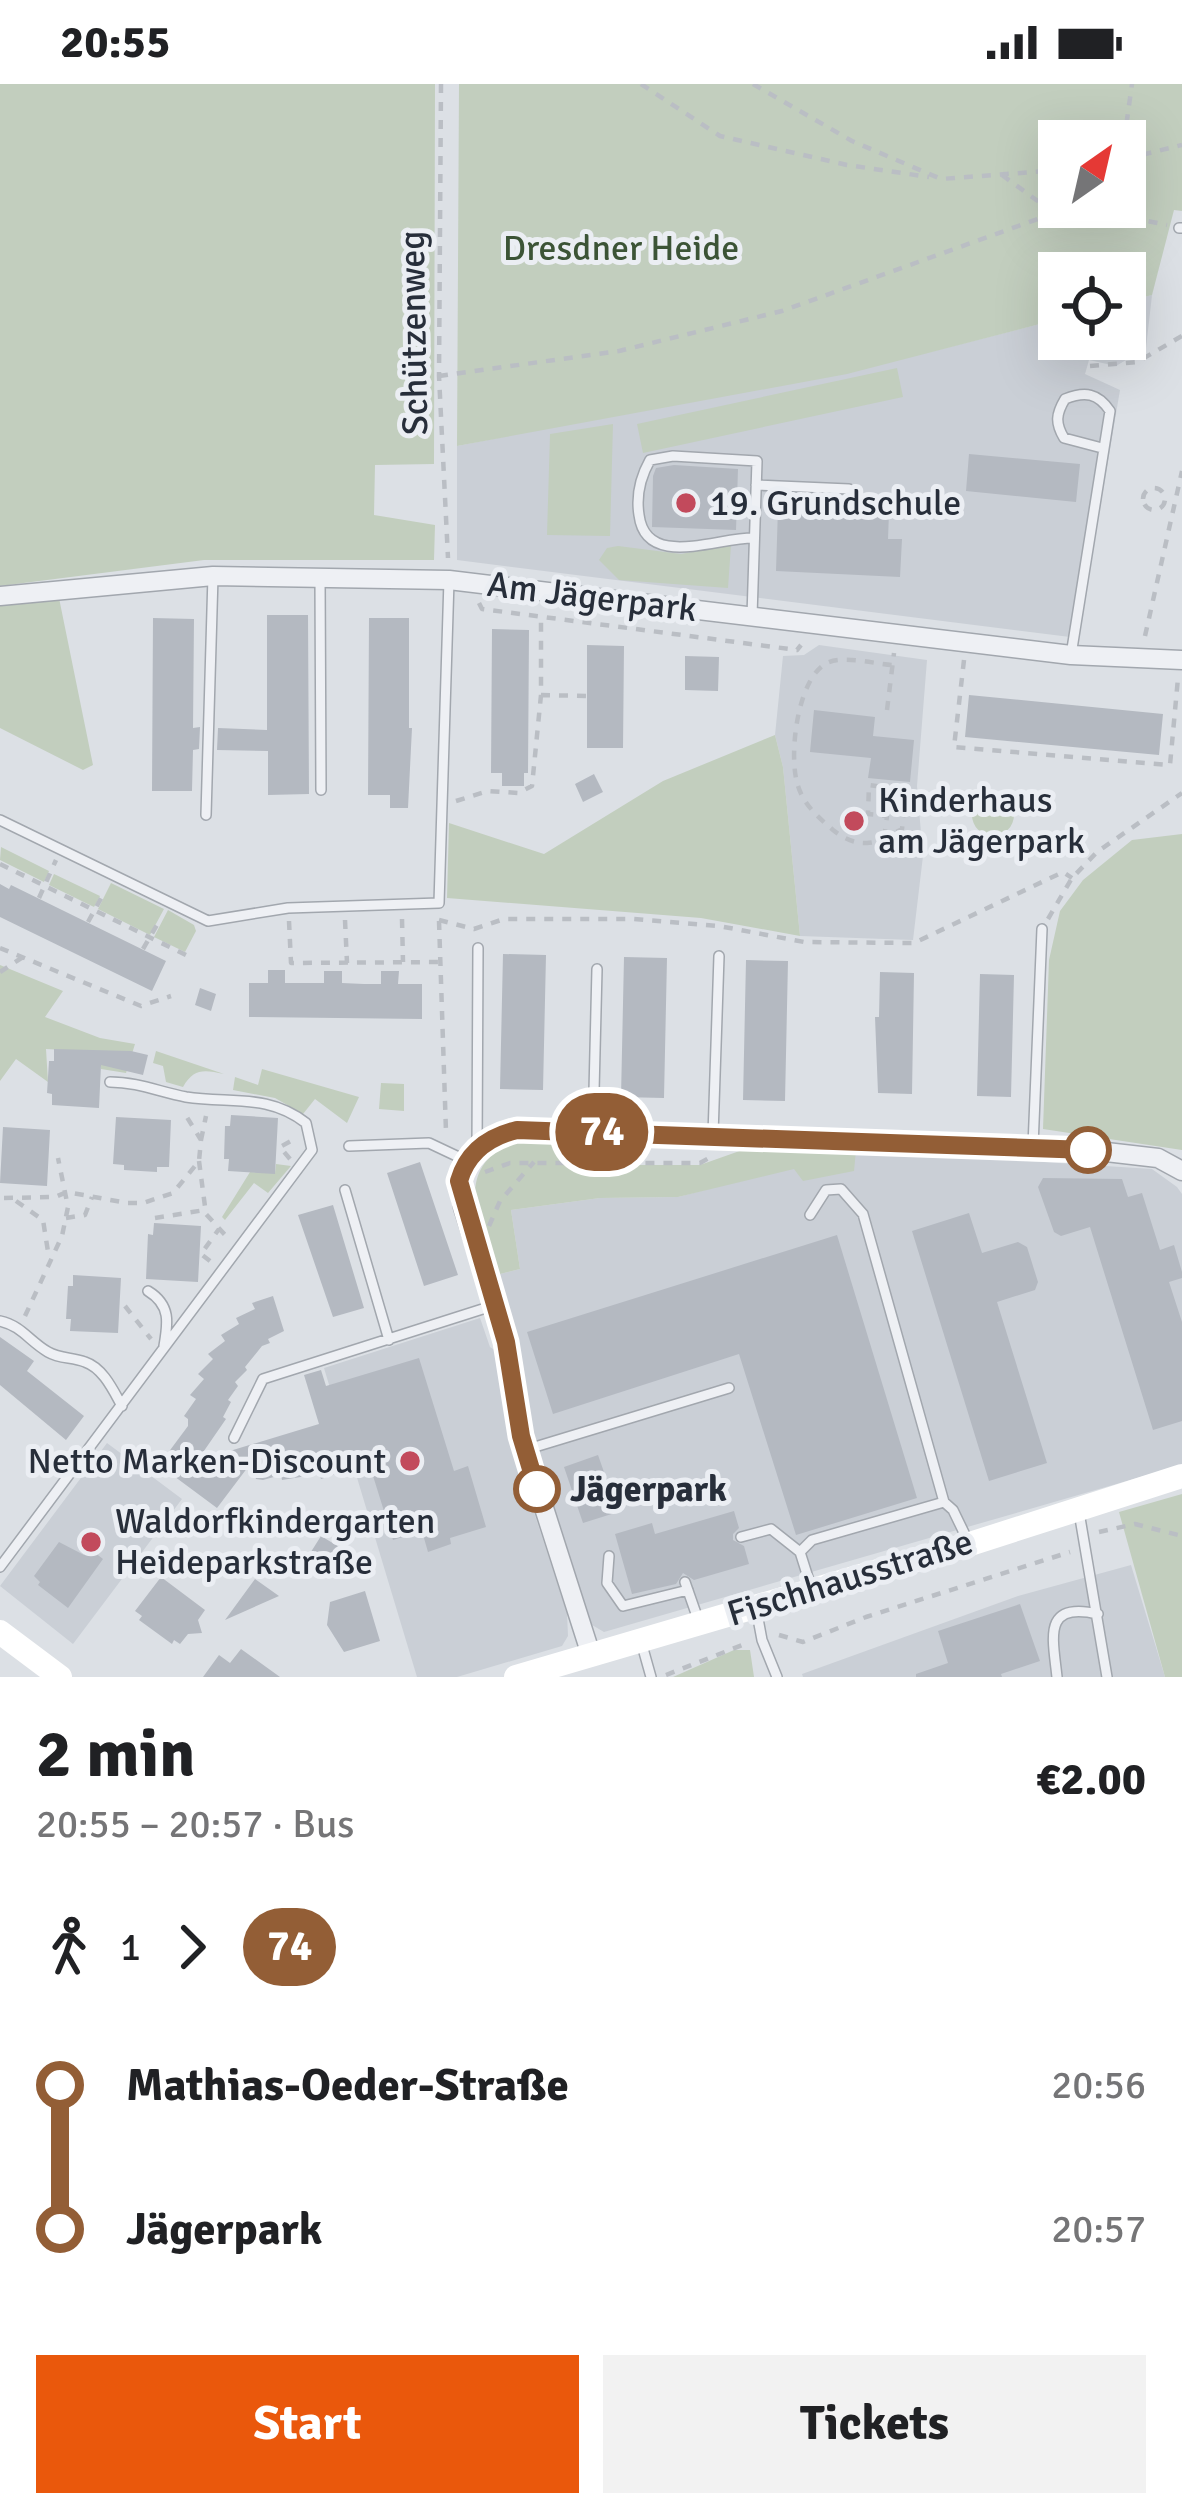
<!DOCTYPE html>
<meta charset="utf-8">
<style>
:root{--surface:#fff;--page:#f2f2f2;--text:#202124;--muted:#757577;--accent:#ea580c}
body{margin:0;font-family:Signika,sans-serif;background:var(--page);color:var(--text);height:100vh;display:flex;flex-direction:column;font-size:45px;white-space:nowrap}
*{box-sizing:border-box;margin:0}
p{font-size:39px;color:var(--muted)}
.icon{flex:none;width:66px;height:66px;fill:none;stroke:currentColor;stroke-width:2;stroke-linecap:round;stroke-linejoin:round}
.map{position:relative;height:1593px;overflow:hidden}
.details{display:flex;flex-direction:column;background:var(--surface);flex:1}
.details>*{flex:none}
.badge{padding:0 24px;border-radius:39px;font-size:42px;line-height:78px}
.needle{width:78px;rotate:34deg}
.tools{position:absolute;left:1038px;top:36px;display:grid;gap:24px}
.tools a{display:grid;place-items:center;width:108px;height:108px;border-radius:0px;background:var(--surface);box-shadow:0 12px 48px #0002;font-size:60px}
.map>.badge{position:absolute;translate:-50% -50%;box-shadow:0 0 0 6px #fff}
.legs{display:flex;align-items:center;gap:18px;height:132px;padding:0 36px;font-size:39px}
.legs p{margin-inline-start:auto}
.headline{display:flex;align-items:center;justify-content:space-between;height:204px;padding:0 36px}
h1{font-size:66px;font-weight:700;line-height:90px}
.primary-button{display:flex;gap:24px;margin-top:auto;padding:24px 36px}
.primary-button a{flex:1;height:138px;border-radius:0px;background:var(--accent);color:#fff;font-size:48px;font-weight:700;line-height:138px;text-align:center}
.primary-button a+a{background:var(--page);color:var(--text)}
ul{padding:0 36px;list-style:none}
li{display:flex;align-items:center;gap:42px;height:144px;font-size:45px}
li i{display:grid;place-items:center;width:18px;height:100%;margin:0 15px;background:currentColor}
li i::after{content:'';width:30px;height:30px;margin:-15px;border:9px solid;border-radius:50%;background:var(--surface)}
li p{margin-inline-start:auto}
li:first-child i{background:linear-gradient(#0000 50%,currentColor 0)}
li:last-child i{background:linear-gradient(currentColor 50%,#0000 0)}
.status{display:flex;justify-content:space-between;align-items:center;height:84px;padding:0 60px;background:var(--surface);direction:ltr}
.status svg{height:33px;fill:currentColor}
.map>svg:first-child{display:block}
.built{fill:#cacfd6}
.green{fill:#c2cebe;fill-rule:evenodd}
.building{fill:#b4b9c1}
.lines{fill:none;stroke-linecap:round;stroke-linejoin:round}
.lane-casing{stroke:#a2a7ae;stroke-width:12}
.street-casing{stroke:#a2a7ae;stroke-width:21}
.path{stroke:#babec4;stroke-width:4.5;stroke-dasharray:9 9;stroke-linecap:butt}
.lane{stroke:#eef0f4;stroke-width:9}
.street{stroke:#eef0f4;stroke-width:18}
.secondary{stroke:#fff;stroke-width:24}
.line-1-casing{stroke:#fff;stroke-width:27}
.line-1{stroke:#935e36;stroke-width:18}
.poi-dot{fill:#c24a5c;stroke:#ebeef3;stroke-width:4.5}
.stop-1-dot{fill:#fff;stroke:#935e36;stroke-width:6}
.labels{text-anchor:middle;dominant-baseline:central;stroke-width:10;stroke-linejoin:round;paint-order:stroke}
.park-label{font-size:36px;fill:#3c5436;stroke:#ebeef3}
.street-label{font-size:36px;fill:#272e3a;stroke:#ebeef3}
.poi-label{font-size:36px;fill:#272e3a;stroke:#ebeef3;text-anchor:start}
.stop-label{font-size:36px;font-weight:bold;fill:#272e3a;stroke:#ebeef3;text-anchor:start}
</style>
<div class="status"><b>20:55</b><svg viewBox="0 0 49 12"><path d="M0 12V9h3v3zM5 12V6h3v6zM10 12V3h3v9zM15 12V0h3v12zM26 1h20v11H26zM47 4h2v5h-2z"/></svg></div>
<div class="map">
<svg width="1182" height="1593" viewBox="0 0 1182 1593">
<rect width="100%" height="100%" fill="#dce0e5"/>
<path class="built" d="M1152 211 1146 264 1116 282 1089 276 1085 290 1120 306 1078 554 457 476V362L930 268 1059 235V255H1125V218Z
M819 561 927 576 917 702 923 772 913 856 800 852 783 683 775 651 783 572 804 571Z
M856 1066 1152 1085 1177 1103 1182 1110V1381L604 1548 592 1541 585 1525 530 1354 522 1282 496 1191 520 1185 511 1126 600 1114 678 1113Z
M480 1234 490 1263 499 1269 510 1355 567 1529 568 1552 562 1562 457 1593H417L324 1284Z
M107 1359 182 1415 73 1560 0 1502Z
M1131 1481 1165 1593H803L802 1590 1018 1512Z"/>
<path class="green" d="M0 0H435L434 380 375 381 374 431 435 441 434 476H204L0 502Z
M459 0H1182V127L1174 126 1152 211 1125 218V189H1059V235L847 290 457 362ZM1059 57H1125V123H1059Z
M897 284 903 313 643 369 637 340Z
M613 340 610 452 547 451 550 350Z
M731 461 728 504 619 496 599 476 607 464 618 462 681 470Z
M59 514 93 681 83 686 0 644V522Z
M775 651 783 683 800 852 701 834 447 814 449 739 544 770 663 697Z
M972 731a21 21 0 1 1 42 0a21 21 0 1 1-42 0Z
M1182 750V1066L1043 1045 1049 876 1060 827 1083 796 1132 756Z
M1 763 49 787 44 798 0 776Z
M54 790 100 812 94 823 49 801Z
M111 799 164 825 150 851 98 825Z
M168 826 194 841 196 847 185 868 154 853Z
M0 881 63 907 45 933 100 954 135 960 126 989 101 985V968L46 965 48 998 16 975 0 997Z
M156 967 224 990C204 986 194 984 183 1003L166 998 163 982 153 979Z
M262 985 359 1013 347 1039 315 1015 303 1030 275 1014 233 1006 235 993 258 1001Z
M381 999 404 1000V1027L379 1025Z
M515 1056H591V1081H700L748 1064 856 1066 854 1087 803 1097 794 1085 678 1113 600 1114 511 1126 520 1185 496 1191C480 1138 450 1087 515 1056Z
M276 1080 291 1082 268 1109 254 1099 225 1136 222 1133 250 1088 275 1089Z
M1182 1410V1593H1165L1119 1428Z
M734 1566H750L754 1593H673Z"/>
<path class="building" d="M969 370 1080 380 1076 418 966 407Z
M674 381 738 385 736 446 652 443 653 392 656 384Z
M778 424 889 428 888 455H902L900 493 776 487Z
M267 531H308L309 710 268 711V667L217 666 218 644 267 646Z
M153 534 194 535 193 644 200 643 199 665 193 666 192 707H152Z
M369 534H409V644H412L408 724H390V711H368Z
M492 545 529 546 528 689H524V702H502V689H491Z
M587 561 624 562 623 664H587Z
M685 572 719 573 718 607 685 606Z
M969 611 1163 630 1159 671 965 653Z
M814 626 875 633 873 652 914 656 910 698 868 694 871 674 810 668Z
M594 690 603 708 583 718 575 700Z
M0 800 9 805 11 801 166 877 152 907 0 833Z
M503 870 546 871 543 1006 500 1005Z
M624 873 667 874 664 1014 621 1013Z
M746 876 788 877 785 1017 743 1016Z
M268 886H285V899H324V887H342V899L364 900H381V887H399L398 900H422V935L249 933V899H268Z
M880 888 914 889 912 1010 878 1009 875 933H879Z
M980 890 1014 891 1011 1013 977 1012Z
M200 904 216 910 211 927 195 921Z
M54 965 131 967 148 971 143 991 101 981 99 1024 52 1021V1010L47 1009 49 977H54Z
M231 1031 278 1034 275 1090 228 1087 229 1075H224L225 1042H230Z
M116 1033 171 1036 169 1083H157V1088L124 1086V1081L113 1080Z
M3 1043 50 1046 47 1102 0 1099Z
M420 1078 458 1191 424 1202 387 1089Z
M1043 1094 1122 1095 1128 1113 1142 1109 1160 1166 1174 1161 1182 1188V1194L1169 1198 1182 1238V1337L1153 1346 1090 1143 1061 1152 1054 1148 1038 1103Z
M333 1121 364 1224 333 1233 298 1131Z
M969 1129 982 1169 1018 1158 1027 1163 1038 1198 1035 1206 997 1218 1047 1379 989 1397 912 1147Z
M154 1139 201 1142 198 1198 146 1195 148 1150 153 1151Z
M837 1151 917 1414 796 1451 739 1270 553 1330 527 1248Z
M73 1191 121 1194 118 1249 70 1247 71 1235H66L68 1202H73Z
M273 1212 284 1247 268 1255 270 1259 262 1262 245 1283 247 1286 235 1298 238 1302 228 1316 231 1318 223 1333 226 1335 197 1377 319 1340 304 1291 321 1286 326 1302 419 1274 454 1387 468 1382 486 1443 450 1454 451 1460 428 1468 422 1447 393 1456 369 1379 321 1395 319 1390 282 1396 281 1391 263 1396 256 1395 251 1379 217 1424 159 1381 188 1342V1335L184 1332 196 1315 190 1311 204 1295 198 1290 213 1275 208 1270 225 1257 221 1251 239 1240 236 1234 255 1225 252 1219Z
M0 1253 34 1277 27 1287 84 1332 66 1356 0 1301Z
M598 1371 618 1428 583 1439 564 1383Z
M734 1427 739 1444 733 1450V1456L744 1462 749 1480 694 1496 683 1489 676 1500 632 1510 615 1450 652 1439 655 1450Z
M321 1452 346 1467 333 1487 309 1471Z
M59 1458 84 1471 89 1464 103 1475 68 1524 38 1501 40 1498 34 1492Z
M161 1493 205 1526 198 1536 202 1549 188 1550 180 1560 174 1556 172 1560 139 1536 142 1532 135 1527Z
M255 1495 279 1512 225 1536Z
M365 1507 380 1557 344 1568 327 1541 330 1518Z
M1020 1520 1040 1577 1001 1590 1002 1593H916V1590L948 1579 938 1547Z
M241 1565 280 1593H203L219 1571 230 1579Z"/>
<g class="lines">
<g class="lane-casing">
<path id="lane" d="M1179 144H1182
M756 401 849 405
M320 494 321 706
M752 532 757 377 673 372 650 376C641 392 636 412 639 431 646 486 718 453 754 454
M1071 571 1110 327C1098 309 1085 307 1065 315 1056 330 1055 339 1064 354L1102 364
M206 731 213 492
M0 736 208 837 288 824 439 819 449 496
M593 1048 597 885
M713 1051 719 872
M349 1062 429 1059 465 1076
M1033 1062 1042 845
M477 1066 478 864
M345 1106 389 1256
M810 1131 826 1106 841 1105 863 1130 944 1418
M148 1207C171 1221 168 1239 164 1262
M0 1237C22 1242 29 1257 48 1268 60 1275 72 1273 85 1278 103 1284 113 1306 122 1322
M234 1354 263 1295 492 1222
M525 1366 729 1304
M1079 1428 1107 1593
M741 1453 771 1445 800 1468
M609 1472 607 1499 623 1522 688 1506
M0 1483 312 1066 306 1039C268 1009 229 1020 186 1013 160 1008 137 998 110 998
M685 1498 699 1538
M812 1506 800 1468 812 1456 944 1418 953 1426 968 1457
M756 1524 762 1556 777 1593
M642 1561 651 1593
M1057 1593C1053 1554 1042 1517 1098 1530"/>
</g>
<g class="street-casing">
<path id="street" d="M0 512 213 492 449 496 1071 571 1182 576
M591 1571 521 1352 506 1258 463 1123 459 1097 465 1076 498 1050 516 1046 1089 1066 1158 1074 1182 1087"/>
</g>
<path class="path" d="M441 0 439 292 448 474
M641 0 720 52 847 81 929 93
M753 0 852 57 941 95 1059 86
M1124 57 1132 0
M1125 75 1182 61
M1002 91 1054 129
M1078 123 1167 141
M1090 282 1137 278 1182 252
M439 292 619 267 782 227 1071 123
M1143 415a11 11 0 1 1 22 0a11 11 0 1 1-22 0Z
M479 519 482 525 797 566 801 561
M1145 552 1182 387
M964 576 954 663 1170 681 1178 594
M541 611 587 612
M887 626 894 569
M456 717 488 707 518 709 532 702 541 611V531
M884 754 887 732 868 730 869 701 906 706 902 745C892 750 879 759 867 759 854 760 842 753 833 746 818 733 804 721 798 702 788 673 797 594 827 579 843 571 875 580 893 581
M0 780 190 873
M39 814 56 776
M402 835 403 878
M1048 835 1072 794 1097 768 1182 709
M345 836 347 879
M439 836 474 845 504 835H633L719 842 804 858 914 859 1063 788 1072 794
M289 837 291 879 441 878
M439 837 446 1048
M88 838 105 807
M0 864 141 922 171 912
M143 865 161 834
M0 888 23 873
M201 1056 206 1032
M290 1075 280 1063 293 1056
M199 1077 206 1130 226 1152
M485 1088 510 1079H700L709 1074
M4 1114 55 1113 67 1108 127 1119H143L173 1109 199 1077 201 1056 185 1030
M16 1117 43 1136 49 1174
M66 1134 85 1131 92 1113
M155 1134 205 1126
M489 1142 500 1117 534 1078
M210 1177 201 1170 219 1145
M125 1222 151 1255
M25 1232 62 1152 68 1123 58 1074
M1099 1448 1135 1440 1182 1452
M779 1551 803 1558 866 1533 1070 1468
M666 1591 745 1560"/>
<use href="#lane" class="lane"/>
<use href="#street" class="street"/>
<path class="secondary" d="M0 1548 60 1593
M516 1593 970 1460 1182 1392"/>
</g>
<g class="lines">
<g class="line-1-casing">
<path id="line-1" d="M537 1405 521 1352 506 1258 459 1097C467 1069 488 1053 517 1046L1088 1066"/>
</g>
<use href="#line-1" class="line-1"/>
</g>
<g class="poi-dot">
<circle cx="686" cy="419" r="12"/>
<circle cx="854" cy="737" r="12"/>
<circle cx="410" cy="1377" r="12"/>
<circle cx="91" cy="1458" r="12"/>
</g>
<g class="stop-1-dot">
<circle cx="1088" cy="1066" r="21"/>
<circle cx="537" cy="1405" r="21"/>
</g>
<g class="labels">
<g class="park-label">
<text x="621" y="164">Dresdner Heide</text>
</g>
<g class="street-label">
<text transform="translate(414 249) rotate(-91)">Schützenweg</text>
<text transform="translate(592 513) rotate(7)">Am Jägerpark</text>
<text transform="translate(850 1494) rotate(-17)">Fischhausstraße</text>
</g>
<g class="poi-label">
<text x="710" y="419">19. Grundschule</text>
<text x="878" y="716">Kinderhaus<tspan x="878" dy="41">am Jägerpark</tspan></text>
<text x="386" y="1377" text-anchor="end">Netto Marken-Discount</text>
<text x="115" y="1437">Waldorfkindergarten<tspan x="115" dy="41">Heideparkstraße</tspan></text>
</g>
<g class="stop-label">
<text x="570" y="1405">Jägerpark</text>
</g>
</g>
</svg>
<div class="tools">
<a><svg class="needle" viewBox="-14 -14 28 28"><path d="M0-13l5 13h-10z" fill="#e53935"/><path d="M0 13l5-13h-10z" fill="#757577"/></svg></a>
<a><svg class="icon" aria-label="locate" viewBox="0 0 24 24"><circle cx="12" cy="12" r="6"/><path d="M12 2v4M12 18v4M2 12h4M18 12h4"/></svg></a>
</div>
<b class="badge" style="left:602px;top:1048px;background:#935e36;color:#fff">74</b>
</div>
<section class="details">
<div class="headline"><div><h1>2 min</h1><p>20:55 – 20:57 · Bus</p></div><b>€2.00</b></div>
<div class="legs"><svg class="icon" aria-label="walk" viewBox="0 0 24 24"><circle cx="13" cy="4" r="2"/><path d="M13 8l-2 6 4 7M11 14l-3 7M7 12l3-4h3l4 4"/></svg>1<svg class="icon" aria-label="forward" viewBox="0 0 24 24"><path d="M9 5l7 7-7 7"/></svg><b class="badge" style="background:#935e36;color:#fff">74</b></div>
<ul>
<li><i style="color:#935e36"></i><b>Mathias-Oeder-Straße</b><p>20:56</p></li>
<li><i style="color:#935e36"></i><b>Jägerpark</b><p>20:57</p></li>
</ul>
<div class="primary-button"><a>Start</a><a>Tickets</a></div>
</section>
